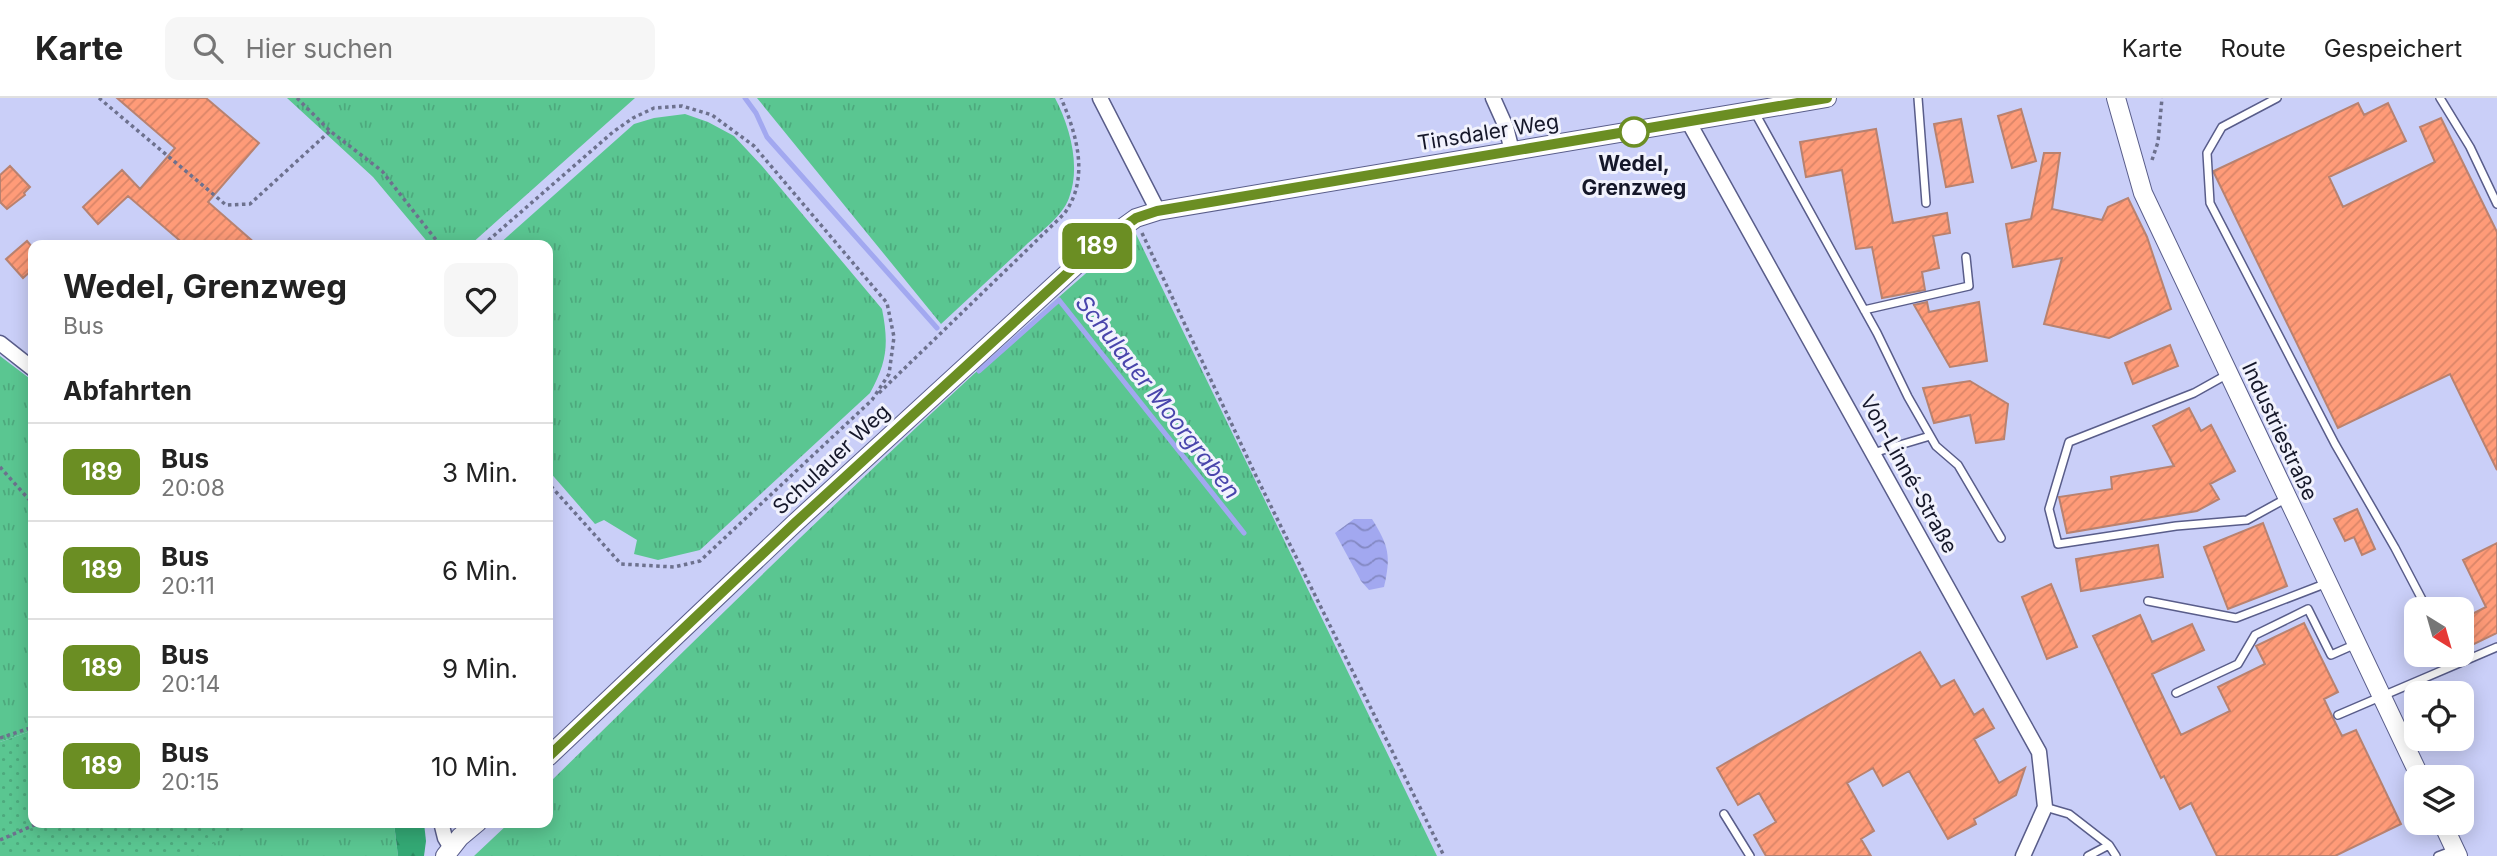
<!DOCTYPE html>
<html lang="de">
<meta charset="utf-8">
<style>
:root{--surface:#fff;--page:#f6f6f6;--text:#222;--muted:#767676;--line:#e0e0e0}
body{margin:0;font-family:Inter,sans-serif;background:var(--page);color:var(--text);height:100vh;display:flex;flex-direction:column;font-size:26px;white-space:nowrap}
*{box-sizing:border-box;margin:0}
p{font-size:23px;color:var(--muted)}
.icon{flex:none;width:38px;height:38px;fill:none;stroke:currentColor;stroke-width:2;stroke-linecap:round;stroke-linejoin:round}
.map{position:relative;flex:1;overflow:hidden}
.side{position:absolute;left:28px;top:142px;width:525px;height:588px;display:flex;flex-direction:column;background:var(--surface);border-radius:14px;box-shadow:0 4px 18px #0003}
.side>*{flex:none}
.badge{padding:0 14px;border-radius:10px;font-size:24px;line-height:46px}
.needle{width:46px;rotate:143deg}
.controls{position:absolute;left:2404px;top:499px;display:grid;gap:14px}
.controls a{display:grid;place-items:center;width:70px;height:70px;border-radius:14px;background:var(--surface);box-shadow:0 4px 18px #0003;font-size:35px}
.map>.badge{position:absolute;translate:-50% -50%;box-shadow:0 0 0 4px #fff}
h2{padding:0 35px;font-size:26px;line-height:63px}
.round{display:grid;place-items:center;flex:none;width:74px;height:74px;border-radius:14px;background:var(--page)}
.summary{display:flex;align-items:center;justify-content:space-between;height:119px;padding:0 35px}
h1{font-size:33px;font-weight:700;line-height:52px}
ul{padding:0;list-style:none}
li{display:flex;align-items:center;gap:21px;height:98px;padding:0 35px;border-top:2px solid var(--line)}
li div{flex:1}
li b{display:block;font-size:26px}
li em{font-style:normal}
li .badge{min-width:77px;font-weight:700;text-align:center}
header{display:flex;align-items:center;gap:42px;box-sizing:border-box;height:98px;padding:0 35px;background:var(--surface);border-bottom:2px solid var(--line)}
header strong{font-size:33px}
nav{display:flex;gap:38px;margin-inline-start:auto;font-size:24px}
.search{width:490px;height:63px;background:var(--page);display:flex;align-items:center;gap:18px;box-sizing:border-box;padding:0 24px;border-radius:14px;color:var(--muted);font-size:26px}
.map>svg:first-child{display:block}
.grass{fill:url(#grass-tufts)}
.forest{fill:url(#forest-firs)}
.park{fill:url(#park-dots)}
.water{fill:url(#water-waves)}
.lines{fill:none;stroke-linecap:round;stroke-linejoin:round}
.stream{stroke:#a2a8f0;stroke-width:5}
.building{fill:url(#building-hatch);stroke:#b88270;stroke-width:2}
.service-casing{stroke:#595d8a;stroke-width:10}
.minor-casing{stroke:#595d8a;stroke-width:17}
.tertiary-casing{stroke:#595d8a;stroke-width:20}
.path{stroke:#6d718e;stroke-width:3.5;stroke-dasharray:3.5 3.5;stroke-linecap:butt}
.service{stroke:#fff;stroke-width:7}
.minor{stroke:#fff;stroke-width:14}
.tertiary{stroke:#fff;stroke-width:18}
.line-casing{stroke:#fff;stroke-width:16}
.line{stroke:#6b8e23;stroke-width:10}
.stop-dot{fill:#fff;stroke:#6b8e23;stroke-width:3.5}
.labels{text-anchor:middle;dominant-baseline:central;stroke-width:6;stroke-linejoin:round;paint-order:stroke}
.street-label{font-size:21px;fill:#151729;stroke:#f1f2fd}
.stop-label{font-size:21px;font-weight:bold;fill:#151729;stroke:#f1f2fd}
.water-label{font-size:23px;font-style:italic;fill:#4945ac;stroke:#f1f2fd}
</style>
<header>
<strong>Karte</strong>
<div class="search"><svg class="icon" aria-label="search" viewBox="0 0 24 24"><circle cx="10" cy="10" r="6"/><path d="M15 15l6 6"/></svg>Hier suchen</div>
<nav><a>Karte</a><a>Route</a><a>Gespeichert</a></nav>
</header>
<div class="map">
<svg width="2497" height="758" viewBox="0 0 2497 758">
<defs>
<pattern id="grass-tufts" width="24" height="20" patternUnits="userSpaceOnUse" patternTransform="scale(1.75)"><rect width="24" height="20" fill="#5ac691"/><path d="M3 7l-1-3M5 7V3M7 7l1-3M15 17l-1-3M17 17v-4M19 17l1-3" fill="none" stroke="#4da97d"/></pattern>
<pattern id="forest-firs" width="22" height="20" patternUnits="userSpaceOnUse" patternTransform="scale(1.75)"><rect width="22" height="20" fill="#33a874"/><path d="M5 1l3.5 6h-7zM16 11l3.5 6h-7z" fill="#2a885f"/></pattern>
<pattern id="park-dots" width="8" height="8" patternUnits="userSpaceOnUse" patternTransform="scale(1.75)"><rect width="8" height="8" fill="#5ac691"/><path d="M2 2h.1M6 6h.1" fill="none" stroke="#4da97d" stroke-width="1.8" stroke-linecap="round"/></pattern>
<pattern id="water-waves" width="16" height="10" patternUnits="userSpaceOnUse" patternTransform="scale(1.75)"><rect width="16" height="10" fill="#a2a8f0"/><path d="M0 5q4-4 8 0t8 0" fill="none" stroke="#8388c2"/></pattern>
<pattern id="building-hatch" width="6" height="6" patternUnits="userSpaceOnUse" patternTransform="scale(1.75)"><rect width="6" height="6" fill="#ff9b78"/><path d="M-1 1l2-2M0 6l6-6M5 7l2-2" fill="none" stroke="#da8568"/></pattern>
</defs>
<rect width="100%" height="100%" fill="#cacff8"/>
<path class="grass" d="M287 0H635L470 147H430L373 79Z
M757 0H1055C1070 29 1081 68 1069 100 1062 119 1040 134 1025 148 997 174 969 200 941 226Z
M685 16 708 24 734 38 762 68 882 211C889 246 887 264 870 295L700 452 658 462 634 456 637 442 604 422 595 426 548 372V147H498L634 26 654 20Z
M1136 136 1437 758H474L509 725 548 724V686C736 502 924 315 1124 142Z
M0 258 33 283V632L0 644Z
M151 724 394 725 398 758H75Z"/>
<path class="forest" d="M394 725H424L426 743 424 758H398Z"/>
<path class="park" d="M33 632V724L258 725 186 758H0V644Z"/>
<path class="water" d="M1354 421H1372C1389 448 1391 458 1384 489L1369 492 1361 483 1335 435Z"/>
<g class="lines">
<path class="stream" d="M745 0 756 15 767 39 937 230
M979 273 1059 202 1244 435"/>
</g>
<path class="building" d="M117 0H206L259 45 208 104 257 147H185L128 98 98 126 83 109 122 72 140 91 175 50Z
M2358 5 2364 17 2388 5 2406 43 2329 79 2343 109 2435 64 2420 29 2441 20 2497 134V372L2450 276 2338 330 2214 75V73Z
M2021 11 2036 63 2012 70 1998 18Z
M1961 21 1973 84 1946 89 1934 26Z
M1876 31 1893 125 1947 115 1950 135 1933 138 1939 170 1922 174 1925 192 1882 200 1872 149 1856 151 1842 72 1806 79 1800 44Z
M2044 55H2060L2052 111 2102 122 2108 109 2128 100 2147 139 2171 211 2109 240 2044 226 2062 160 2013 169 2006 126 2031 121Z
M10 68 30 89 24 95 25 97 7 111 0 104V77Z
M27 143 33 150V171L23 180 6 161Z
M1927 204 1929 214 1979 204 1987 263 1950 269 1914 207Z
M2170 247 2178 268 2133 286 2125 265Z
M1970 283 2008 306 2004 341 1976 345 1970 317 1934 325 1923 290Z
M2189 310 2201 333 2211 327 2235 373 2210 386 2219 401 2197 413 2067 435 2059 399 2112 391 2111 379 2174 368 2153 328Z
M2357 411 2375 451 2362 457 2354 439 2345 443 2334 421Z
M2263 425 2287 488 2228 511 2204 449Z
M2497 445V535L2470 548 2462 531V521L2486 509 2463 462Z
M2158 447 2163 479 2081 493 2076 461Z
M2051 486 2077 549 2047 561 2022 499Z
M2140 517 2152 544 2192 526 2204 552 2152 576 2181 637 2230 613 2218 589 2265 566 2256 548 2304 525 2338 594 2324 601 2333 620 2342 638 2356 632 2401 726 2335 758H2217L2191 705 2180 711 2164 678 2161 680 2093 538Z
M1920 554 1941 589 1954 582 1974 617 1983 611 1994 630 1974 641 1999 685 2025 670 2016 697 1974 721 1976 726 1948 741 1909 673 1883 688 1873 670 1847 685 1874 733 1861 741 1871 758H1766L1754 737 1776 724 1759 695 1738 707 1717 670Z"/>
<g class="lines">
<g class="service-casing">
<path id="service" d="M1918 0 1926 105
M2277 0 2222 29 2207 55 2210 105 2335 346 2395 450 2427 511
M2440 0 2470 49 2497 106
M1754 13 1877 235 1908 299 1936 348 1958 367 2001 440
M1864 212 1969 188 1966 159
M2228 276 2194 295 2069 344 2049 411 2058 446 2176 428 2247 422 2287 400
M1873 355 1930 338
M2148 503 2236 520 2327 485
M2450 556 2455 567
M2176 595 2238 566 2255 537 2308 511 2331 557 2356 546
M2338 617 2497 549
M2045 709 2069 716 2109 747
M1724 716 1750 758
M2088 758 2109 747 2116 758
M2438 758 2454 752"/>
</g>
<g class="minor-casing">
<path id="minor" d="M1100 0 1158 113
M1493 0 1506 29 1512 53
M1688 23 2039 654 2045 709 2023 758
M0 245 33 271
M441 724 445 740 451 750"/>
</g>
<g class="tertiary-casing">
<path id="tertiary" d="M2116 0 2143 95 2420 679
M548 659 795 425 1097 148 1136 120 1158 113 1827 0
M2442 724 2458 758
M445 758 460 739 478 724"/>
</g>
<path class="path" d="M99 0 226 107 250 106 330 33
M297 0 330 33 382 73 440 147
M2152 62 2158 44 2162 0
M1142 135 1257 380 1444 758
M483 147 613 34 633 20 654 10 682 8 712 17 754 48 887 205 894 239 889 276 872 302 700 463 674 469 621 466 548 385
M879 295 1064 116C1090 81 1077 37 1061 0
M0 369 33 406
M0 640 33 629
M0 742 41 724"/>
<use href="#service" class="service"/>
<use href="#minor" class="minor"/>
<use href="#tertiary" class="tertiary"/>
</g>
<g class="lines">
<g class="line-casing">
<path id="line" d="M548 659 795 425 1097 148 1136 120 1157 113 1827 0"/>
</g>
<use href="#line" class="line"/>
</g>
<circle class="stop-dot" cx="1634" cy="34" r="14"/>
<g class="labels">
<g class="street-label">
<text transform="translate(1488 34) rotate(-9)">Tinsdaler Weg</text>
<text transform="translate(2280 333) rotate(65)">Industriestraße</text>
<text transform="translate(831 361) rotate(-43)">Schulauer Weg</text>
<text transform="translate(1909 376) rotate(61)">Von-Linné-Straße</text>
</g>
<g class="stop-label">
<text x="1634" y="65">Wedel,<tspan x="1634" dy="24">Grenzweg</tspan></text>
</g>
<g class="water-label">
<text transform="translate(1158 299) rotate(52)">Schulauer Moorgraben</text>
</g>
</g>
</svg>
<div class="controls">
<a><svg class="needle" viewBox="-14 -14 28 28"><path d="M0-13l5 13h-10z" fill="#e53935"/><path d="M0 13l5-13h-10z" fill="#767676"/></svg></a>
<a><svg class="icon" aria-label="locate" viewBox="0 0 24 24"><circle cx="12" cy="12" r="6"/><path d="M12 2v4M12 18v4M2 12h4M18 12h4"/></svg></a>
<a><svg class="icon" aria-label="layers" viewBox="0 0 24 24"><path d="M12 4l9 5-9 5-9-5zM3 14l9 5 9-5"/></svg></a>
</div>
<b class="badge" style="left:1097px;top:148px;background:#6b8e23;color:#fff">189</b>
<section class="side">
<div class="summary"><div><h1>Wedel, Grenzweg</h1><p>Bus</p></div><a class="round"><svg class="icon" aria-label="heart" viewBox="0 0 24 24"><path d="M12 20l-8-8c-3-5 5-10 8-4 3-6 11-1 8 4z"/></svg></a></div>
<h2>Abfahrten</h2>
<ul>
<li><span class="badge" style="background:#6b8e23;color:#fff">189</span><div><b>Bus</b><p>20:08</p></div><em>3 Min.</em></li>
<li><span class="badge" style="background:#6b8e23;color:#fff">189</span><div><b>Bus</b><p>20:11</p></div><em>6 Min.</em></li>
<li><span class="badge" style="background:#6b8e23;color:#fff">189</span><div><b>Bus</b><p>20:14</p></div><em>9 Min.</em></li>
<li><span class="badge" style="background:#6b8e23;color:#fff">189</span><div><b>Bus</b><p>20:15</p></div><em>10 Min.</em></li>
</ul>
</section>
</div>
